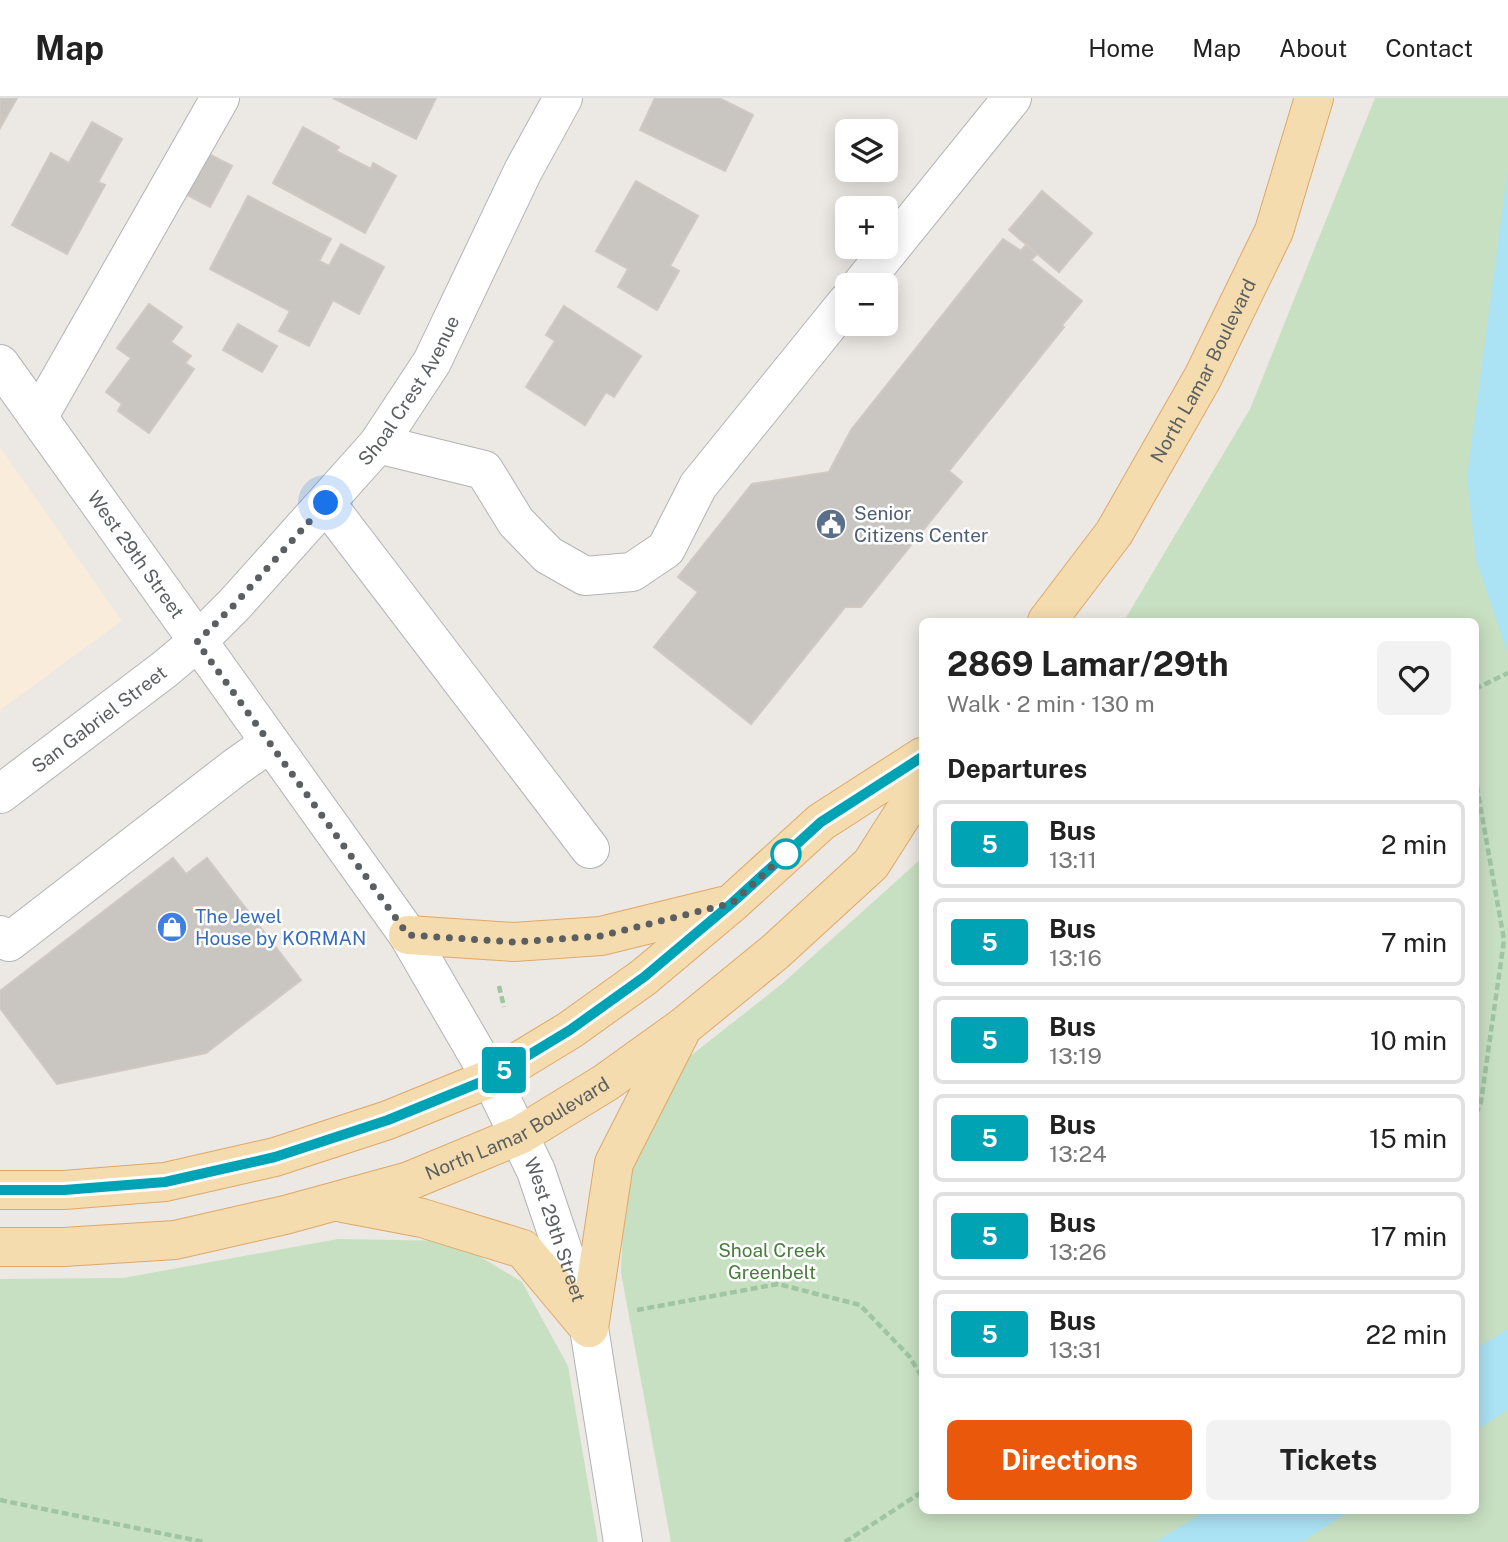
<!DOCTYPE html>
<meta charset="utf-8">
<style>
:root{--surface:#fff;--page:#f2f2f2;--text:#222;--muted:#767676;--line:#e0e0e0;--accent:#ea580c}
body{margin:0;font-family:"Public Sans",sans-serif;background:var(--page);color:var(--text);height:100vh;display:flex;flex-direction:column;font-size:26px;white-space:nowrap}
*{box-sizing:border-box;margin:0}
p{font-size:23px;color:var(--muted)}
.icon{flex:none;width:38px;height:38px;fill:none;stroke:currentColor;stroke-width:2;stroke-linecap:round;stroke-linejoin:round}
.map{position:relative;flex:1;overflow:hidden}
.side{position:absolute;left:919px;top:520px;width:560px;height:896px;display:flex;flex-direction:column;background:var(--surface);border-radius:10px;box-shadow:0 4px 18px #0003}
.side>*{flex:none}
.badge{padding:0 14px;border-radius:5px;font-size:24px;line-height:46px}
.tools{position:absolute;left:835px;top:21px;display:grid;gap:14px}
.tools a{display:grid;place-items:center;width:63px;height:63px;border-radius:10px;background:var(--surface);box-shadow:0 4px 18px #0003;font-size:35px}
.you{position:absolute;width:35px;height:35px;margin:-18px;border:5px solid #fff;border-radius:50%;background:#1a73e8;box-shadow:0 0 0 10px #1a73e833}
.map>.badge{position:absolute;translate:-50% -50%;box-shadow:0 0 0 4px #fff}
h2{padding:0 28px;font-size:26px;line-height:63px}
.round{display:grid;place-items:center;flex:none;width:74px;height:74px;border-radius:10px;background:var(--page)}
.overview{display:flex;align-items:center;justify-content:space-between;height:119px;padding:0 28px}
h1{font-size:33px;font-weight:700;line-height:52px}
.cta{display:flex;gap:14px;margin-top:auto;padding:14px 28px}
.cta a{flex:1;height:80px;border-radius:10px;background:var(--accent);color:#fff;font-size:28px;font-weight:700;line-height:80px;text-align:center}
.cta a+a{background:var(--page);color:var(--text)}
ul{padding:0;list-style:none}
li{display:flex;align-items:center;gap:21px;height:88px;margin:0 14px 10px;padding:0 14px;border:4px solid var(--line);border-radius:10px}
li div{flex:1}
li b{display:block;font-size:26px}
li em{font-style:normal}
li .badge{min-width:77px;font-weight:700;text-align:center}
header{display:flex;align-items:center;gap:42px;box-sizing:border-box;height:98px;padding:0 35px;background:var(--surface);border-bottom:2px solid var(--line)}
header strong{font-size:33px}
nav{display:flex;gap:38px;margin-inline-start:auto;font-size:24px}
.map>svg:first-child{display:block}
.commercial{fill:#f9ecda}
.green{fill:#c8e0c2}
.water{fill:#abe2f4}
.building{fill:#c9c5c1;stroke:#cfc9c2;stroke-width:2}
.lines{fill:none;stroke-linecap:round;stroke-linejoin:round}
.minor-casing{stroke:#b0b4b6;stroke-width:40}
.major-casing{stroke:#dfa768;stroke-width:40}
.path{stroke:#9fc5a3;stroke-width:4.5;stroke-dasharray:7 3.5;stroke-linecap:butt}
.minor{stroke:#fff;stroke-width:38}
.major{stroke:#f4dcaf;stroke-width:38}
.line-casing{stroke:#fff;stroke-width:16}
.line{stroke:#00a3b4;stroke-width:10}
.walk{stroke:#5b5f61;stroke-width:7;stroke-dasharray:0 12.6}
.stop-dot{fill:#fff;stroke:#00a3b4;stroke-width:3.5}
.labels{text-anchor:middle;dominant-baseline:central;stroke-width:5;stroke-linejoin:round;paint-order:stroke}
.street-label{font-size:19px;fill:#5b5f61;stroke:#fff}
.service-label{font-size:19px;fill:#4e5e75;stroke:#fff;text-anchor:start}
.shop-label{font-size:19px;fill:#366cbe;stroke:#fff;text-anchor:start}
.park-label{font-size:19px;fill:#487d3e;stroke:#fff}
</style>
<header>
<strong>Map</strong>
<nav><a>Home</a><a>Map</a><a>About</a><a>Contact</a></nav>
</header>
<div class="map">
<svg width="1508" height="1444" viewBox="0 0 1508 1444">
<rect width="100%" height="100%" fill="#ece8e3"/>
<path class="commercial" d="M0 349 122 523 0 612Z"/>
<path class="green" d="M1375 0H1508V1444H671L621 1175 624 1101 643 1023 670 974 783 885 922 760V1412H1475V523H1124L1250 311Z
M338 1141 454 1143 522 1184 568 1268 598 1444H0V1181L123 1180Z"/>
<path class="water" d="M1508 70V556L1476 462 1467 379Z
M1508 1231V1312L1475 1333V1251Z
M1208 1412H1352L1302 1444H1155Z"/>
<path class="building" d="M0 0H17L0 30Z
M333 0H436L416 41Z
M655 0H719L753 17 725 73 640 32Z
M92 24 122 41 98 84 105 87 67 156 12 127 51 55 69 65Z
M303 29 339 49 336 53 371 71 373 65 396 78 365 135 273 85Z
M197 50 232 68 210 109 176 91Z
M636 83 698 118 670 168 679 173 657 212 618 189 628 171 596 153Z
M1042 93 1092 135 1059 174 1009 132Z
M248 98 331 141 319 163 329 168 341 146 384 169 359 216 333 202 309 248 279 233 290 213 210 171Z
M1003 141 1021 153 1026 147 1037 156 1031 162 1082 203 1062 227 1064 229 949 373 962 384 861 509H845L751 626 654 549 698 494 678 479 752 386 829 374 851 332Z
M149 206 182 229 171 244 191 258 185 265 194 271 149 335 118 313 122 306 106 294 131 260 117 250Z
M564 208 641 258 614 299 606 294 585 327 526 289 555 243 546 237Z
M238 226 277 248 262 274 223 252Z
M173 760 186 776 207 760 301 882 206 955 57 986 0 910V893Z"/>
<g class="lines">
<g class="minor-casing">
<g id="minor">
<path d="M861 187 1012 0"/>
<path id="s1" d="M0 266 408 837 491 980 536 1073 589 1230 623 1444"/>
<path d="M39 318 220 0"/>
<path d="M378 346 484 372 516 424 548 457 585 478 632 474 666 451 698 388 847 204"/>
<path d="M326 405 590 751"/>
<path id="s2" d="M0 696 165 571 197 544 234 507 378 346 432 264 523 73 563 0"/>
<path d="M0 837 9 844 237 668 270 645"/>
</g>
</g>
<g class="major-casing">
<g id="major">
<path id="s3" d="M1047 523 1114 435 1203 279 1274 133 1314 0"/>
<path d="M408 837 514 844 601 838 723 808"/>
<path d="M0 1092H64L165 1084 275 1059 388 1022 491 980 570 932 644 879 732 805 821 724 922 659"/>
<path d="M343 1105 422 1120 523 1151 589 1230"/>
<path id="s4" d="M0 1149H64L175 1142 285 1117 409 1083 520 1037 605 985 683 929 775 854 871 766 922 686"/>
<path d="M589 1230 614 1065 680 935"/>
</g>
</g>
<path class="path" d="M1475 591 1508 575
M1475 678 1504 842 1481 1004 1475 1019
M499 888 504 909
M637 1212 778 1186 860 1207 909 1258 922 1279
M0 1402 204 1444
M845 1444 922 1394"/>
<use href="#minor" class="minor"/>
<use href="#major" class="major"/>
</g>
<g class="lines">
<g class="line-casing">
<path id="line" d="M0 1092H64L165 1084 275 1059 388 1022 491 980 570 932 644 879 732 805 821 724 922 659"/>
</g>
<use href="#line" class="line"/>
<path class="walk" d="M326 405 234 507 197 544 408 837 514 844 601 838 732 805 786 756"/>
</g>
<defs>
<g id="civic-disc" transform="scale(1.575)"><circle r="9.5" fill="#5c6f8a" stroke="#fff"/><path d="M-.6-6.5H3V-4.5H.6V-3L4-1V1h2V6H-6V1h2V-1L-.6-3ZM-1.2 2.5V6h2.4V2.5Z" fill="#fff"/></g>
<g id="shop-disc" transform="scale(1.575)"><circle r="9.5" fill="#3f7fe0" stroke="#fff"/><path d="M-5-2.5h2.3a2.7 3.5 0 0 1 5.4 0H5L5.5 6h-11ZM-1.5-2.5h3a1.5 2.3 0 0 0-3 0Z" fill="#fff"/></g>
</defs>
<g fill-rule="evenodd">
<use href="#civic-disc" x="831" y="426"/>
<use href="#shop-disc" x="172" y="829"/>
</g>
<circle class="stop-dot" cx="786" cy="756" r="14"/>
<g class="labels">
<g class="street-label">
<text stroke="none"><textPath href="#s3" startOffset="296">North Lamar Boulevard</textPath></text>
<text stroke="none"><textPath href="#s2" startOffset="579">Shoal Crest Avenue</textPath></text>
<text stroke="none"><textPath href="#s1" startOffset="234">West 29th Street</textPath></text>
<text stroke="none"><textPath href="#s2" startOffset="124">San Gabriel Street</textPath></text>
<text stroke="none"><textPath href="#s4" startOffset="537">North Lamar Boulevard</textPath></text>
<text stroke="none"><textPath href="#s1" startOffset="1032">West 29th Street</textPath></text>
</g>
<g class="service-label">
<text x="854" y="415">Senior<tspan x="854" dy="22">Citizens Center</tspan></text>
</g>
<g class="shop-label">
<text x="195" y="818">The Jewel<tspan x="195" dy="22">House by KORMAN</tspan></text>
</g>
<g class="park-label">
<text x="772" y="1152">Shoal Creek<tspan x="772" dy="22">Greenbelt</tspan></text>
</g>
</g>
</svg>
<div class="tools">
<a><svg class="icon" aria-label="layers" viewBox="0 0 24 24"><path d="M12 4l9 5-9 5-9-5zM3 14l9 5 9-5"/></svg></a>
<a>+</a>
<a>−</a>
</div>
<div class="you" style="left:326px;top:405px"></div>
<b class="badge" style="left:504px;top:972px;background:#00a3b4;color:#fff">5</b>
<section class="side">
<div class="overview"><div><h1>2869 Lamar/29th</h1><p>Walk · 2 min · 130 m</p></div><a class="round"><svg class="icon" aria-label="heart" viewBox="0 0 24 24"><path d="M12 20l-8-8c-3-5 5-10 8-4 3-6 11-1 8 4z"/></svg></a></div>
<h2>Departures</h2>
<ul>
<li><span class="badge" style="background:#00a3b4;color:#fff">5</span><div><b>Bus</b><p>13:11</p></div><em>2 min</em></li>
<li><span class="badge" style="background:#00a3b4;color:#fff">5</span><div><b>Bus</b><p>13:16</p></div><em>7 min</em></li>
<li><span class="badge" style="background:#00a3b4;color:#fff">5</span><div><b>Bus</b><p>13:19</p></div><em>10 min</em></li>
<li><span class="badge" style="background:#00a3b4;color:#fff">5</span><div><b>Bus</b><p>13:24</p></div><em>15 min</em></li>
<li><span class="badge" style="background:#00a3b4;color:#fff">5</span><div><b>Bus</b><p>13:26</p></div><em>17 min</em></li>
<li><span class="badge" style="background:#00a3b4;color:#fff">5</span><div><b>Bus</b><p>13:31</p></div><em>22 min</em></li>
</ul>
<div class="cta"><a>Directions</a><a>Tickets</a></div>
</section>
</div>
